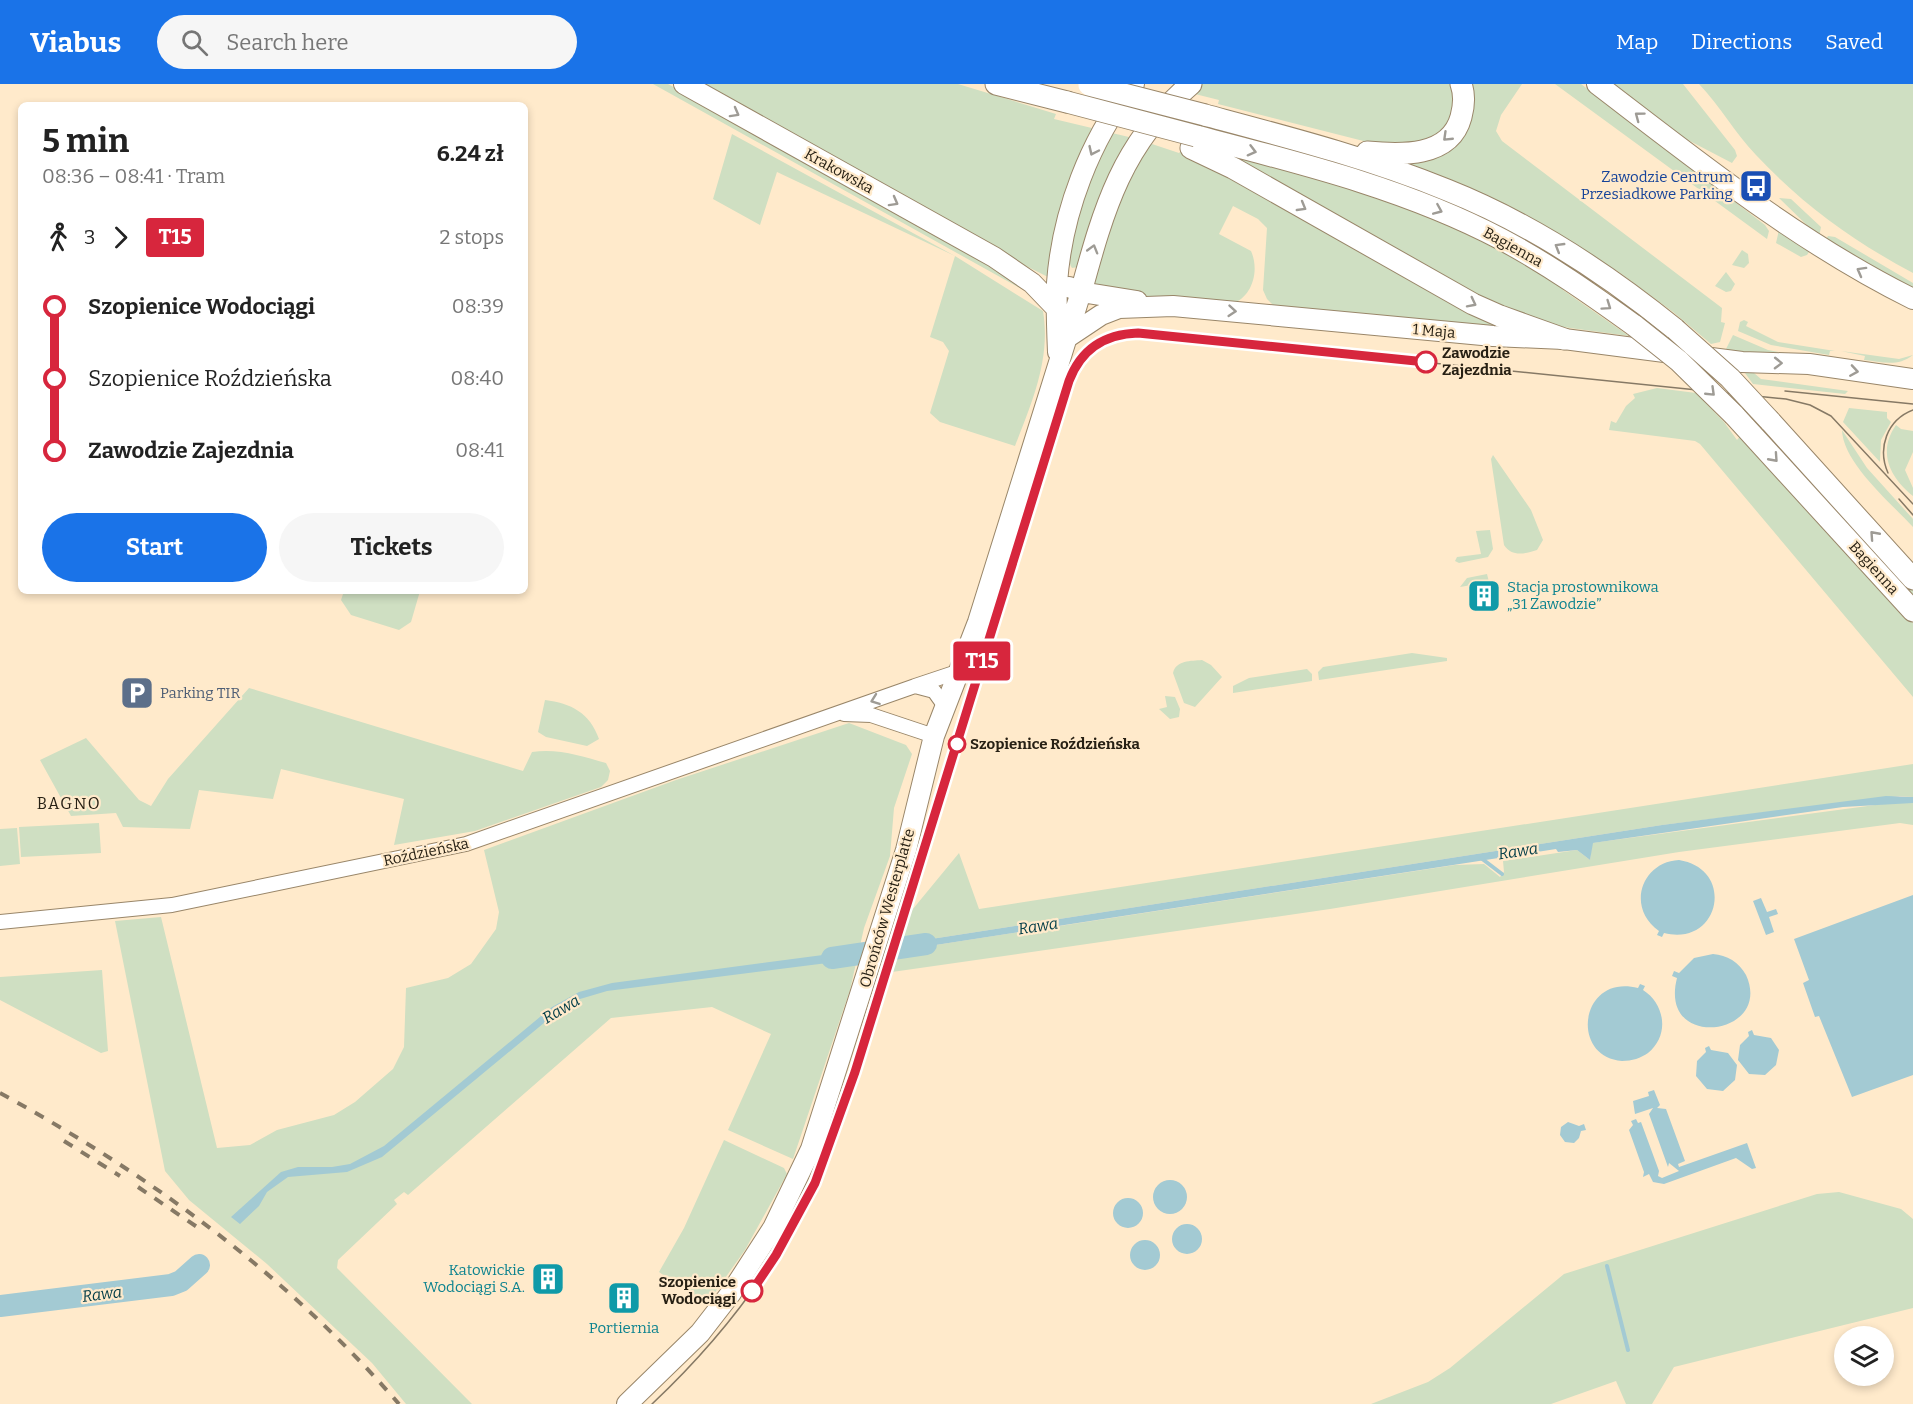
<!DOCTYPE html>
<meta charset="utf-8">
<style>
:root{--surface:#fff;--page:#f6f6f6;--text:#222;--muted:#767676;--accent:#1a73e8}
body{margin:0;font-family:Bitter,serif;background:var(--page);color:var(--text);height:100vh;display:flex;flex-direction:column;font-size:22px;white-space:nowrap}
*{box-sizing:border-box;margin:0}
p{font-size:20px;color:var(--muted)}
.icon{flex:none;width:33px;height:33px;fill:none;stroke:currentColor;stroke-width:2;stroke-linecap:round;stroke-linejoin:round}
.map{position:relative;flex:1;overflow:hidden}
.drawer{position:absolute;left:18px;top:18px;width:510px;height:492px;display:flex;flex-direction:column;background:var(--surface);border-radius:9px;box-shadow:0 3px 9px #0003}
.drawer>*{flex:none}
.badge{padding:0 12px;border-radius:4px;font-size:21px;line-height:39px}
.tools{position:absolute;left:1834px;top:1242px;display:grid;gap:12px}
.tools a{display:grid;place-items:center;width:60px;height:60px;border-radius:50%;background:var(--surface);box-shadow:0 3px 9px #0003;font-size:30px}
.map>.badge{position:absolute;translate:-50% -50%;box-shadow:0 0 0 3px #fff}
.legs{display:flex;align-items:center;gap:9px;height:66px;padding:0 24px;font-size:20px}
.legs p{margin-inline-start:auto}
.summary{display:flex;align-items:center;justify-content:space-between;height:102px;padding:0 24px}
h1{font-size:33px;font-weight:700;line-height:45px}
.action{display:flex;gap:12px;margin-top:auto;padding:12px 24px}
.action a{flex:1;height:69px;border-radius:36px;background:var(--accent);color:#fff;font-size:24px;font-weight:700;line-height:69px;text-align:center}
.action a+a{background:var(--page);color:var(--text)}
ul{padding:0 24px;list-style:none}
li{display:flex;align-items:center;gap:21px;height:72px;font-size:22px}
li i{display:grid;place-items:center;width:9px;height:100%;margin:0 8px;background:currentColor}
li i::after{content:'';width:15px;height:15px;margin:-8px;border:4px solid;border-radius:50%;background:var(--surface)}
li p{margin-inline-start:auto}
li:first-child i{background:linear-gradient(#0000 50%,currentColor 0)}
li:last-child i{background:linear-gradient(currentColor 50%,#0000 0)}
header{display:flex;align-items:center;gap:36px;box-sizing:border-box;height:84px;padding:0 30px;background:var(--accent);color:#fff}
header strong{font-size:28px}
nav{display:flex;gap:33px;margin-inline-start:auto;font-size:21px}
.search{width:420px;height:54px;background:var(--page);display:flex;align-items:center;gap:15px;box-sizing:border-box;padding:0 21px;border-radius:33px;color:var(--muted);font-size:22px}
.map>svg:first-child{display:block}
.green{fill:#cfdfc2}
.water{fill:#a3cad3}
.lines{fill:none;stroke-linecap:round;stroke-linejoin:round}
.stream{stroke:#a3cad3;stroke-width:4}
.river{stroke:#a3cad3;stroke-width:22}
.street-casing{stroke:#998669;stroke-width:16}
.secondary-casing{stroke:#998669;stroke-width:22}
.primary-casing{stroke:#998669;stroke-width:23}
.street{stroke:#fff;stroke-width:14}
.secondary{stroke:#fff;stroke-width:20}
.primary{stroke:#fff;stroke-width:21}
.tram{stroke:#867965;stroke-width:1.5}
.rail{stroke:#867965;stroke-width:4;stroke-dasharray:10 10;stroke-linecap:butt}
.primary-bridge-casing{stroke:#998669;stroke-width:23;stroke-linecap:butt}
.primary-bridge{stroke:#fff;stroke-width:21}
.oneway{stroke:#9e9b95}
.line-1-casing{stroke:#fff;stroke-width:14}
.line-1{stroke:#d7263d;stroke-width:9}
.stop-1-dot{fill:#fff;stroke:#d7263d;stroke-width:3}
.labels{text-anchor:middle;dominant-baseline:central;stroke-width:4.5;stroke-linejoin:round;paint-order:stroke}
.street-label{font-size:15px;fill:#272014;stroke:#ffeacb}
.transit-label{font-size:15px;fill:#164399;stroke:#ffeacb;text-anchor:end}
.stop-label{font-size:15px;font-weight:bold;fill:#272014;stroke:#ffeacb;text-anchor:start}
.culture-label{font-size:15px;fill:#0d838f;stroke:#ffeacb;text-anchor:start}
.service-label{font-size:15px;fill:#4e5e75;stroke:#ffeacb;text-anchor:start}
.neighbourhood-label{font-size:16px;letter-spacing:1.5px;fill:#272014;stroke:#ffeacb}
.water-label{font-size:16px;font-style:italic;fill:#003c47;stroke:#ffeacb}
</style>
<header>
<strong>Viabus</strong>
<div class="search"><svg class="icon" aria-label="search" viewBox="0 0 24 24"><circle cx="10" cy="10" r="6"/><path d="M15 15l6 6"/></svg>Search here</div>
<nav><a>Map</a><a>Directions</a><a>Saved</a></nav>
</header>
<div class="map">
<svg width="1913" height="1320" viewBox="0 0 1913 1320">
<rect width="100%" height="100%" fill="#ffeacb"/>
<path class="green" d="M653 0H668L1031 203 1045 218Z
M697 0H958L1056 30 1054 35 1096 45 1048 193 994 166Z
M1202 0H1454L1456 30 1439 53 1387 63 1218 20 1219 16 1191 9Z
M1468 0H1522L1501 31 1496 47 1502 57 1722 224 1721 238 1725 239 1720 258 1711 260 1673 228 1616 186 1614 188 1408 80 1430 73Z
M1555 0H1581L1765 141 1769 147 1767 155Z
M1614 0H1683L1735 66 1737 72 1732 79 1686 55Z
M1699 0H1913V189C1853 157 1803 121 1756 71 1735 49 1720 22 1699 0Z
M1112 49 1133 54 1078 183 1072 184C1057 164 1099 70 1112 49Z
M732 50 955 172 1043 227C1051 275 1032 318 1015 362L940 338 930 329 949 267 943 258 930 253 955 172 777 88 760 141 713 115Z
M1146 58 1179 69 1182 66 1510 244 1274 222 1267 215 1263 206 1267 144 1258 135 1233 122 1219 150 1251 167C1260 187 1252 214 1231 220L1126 211 1090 204 1092 182Z
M1227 68C1295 87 1365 105 1431 132 1478 152 1521 177 1564 203L1563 206 1629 252 1548 241 1497 224 1226 72Z
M1779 114 1791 115 1821 143 1819 153Z
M1779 146 1811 165 1807 171 1801 173 1776 159Z
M1828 152 1835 153 1913 199V207L1825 157Z
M1742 166 1748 170 1749 179 1744 184 1732 181Z
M1726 188 1735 200 1731 207 1726 208 1715 202Z
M1744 236 1748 238 1746 242 1778 258 1835 267H1830L1829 271 1771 261 1738 247 1740 238Z
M1733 251 1768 266 1801 272 1725 267Z
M1841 267 1899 275 1913 271C1898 283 1882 278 1864 276L1865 272Z
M1745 289H1754L1761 295 1848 307 1845 310 1753 300Z
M1657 304 1696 309 1724 338 1737 356 1741 351 1913 539V613L1700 360 1695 357 1609 346 1611 337 1616 339 1626 322 1635 314 1633 310Z
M1742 324 1762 345 1765 343 1913 506V516L1739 326Z
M1849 324 1887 328V334L1891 338 1881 356 1880 378 1843 338Z
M1896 341 1901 345 1913 347V368L1905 386 1913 404V412C1890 394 1877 368 1896 341Z
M1842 346 1867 384 1913 435V443C1891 419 1843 379 1842 346Z
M1493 371 1531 426 1543 456 1537 466C1524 470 1512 473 1504 461L1491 375Z
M1490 446 1493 465 1488 473 1459 479 1455 477 1457 473 1481 470 1476 447Z
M1487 490 1489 498 1460 503 1467 494Z
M344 507H420L411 538 399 546 351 531 341 516Z
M1412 569 1447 574V577L1319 596 1318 588 1323 583Z
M1202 576 1211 581 1222 593 1195 623 1184 619 1173 589C1176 576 1191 577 1202 576Z
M1307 585 1312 590V597L1233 609V602L1249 594Z
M249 604 523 687 532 668C557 664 582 672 606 679L610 687 608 696 601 703 475 747 394 761 404 715 281 685 273 715 199 706 190 745 123 743 116 729 71 732 40 676 86 654 139 716 151 722 168 695Z
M1165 612 1175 613 1180 625 1179 633 1170 635 1159 625 1167 623Z
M545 616C571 619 590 629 599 655L587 662 546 653 538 648Z
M849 639 906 661 912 670 894 724 890 772 864 844 850 906 793 1075 728 1046 771 950 712 923 611 934 408 1111 404 1108 394 1116 397 1120 338 1176 337 1184 472 1320H406L372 1279 267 1180 189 1116 165 1087 115 837 161 833 217 1064 250 1061 277 1046 334 1031 355 1018 393 985 404 963 406 904 448 894 471 880 496 845 499 828 484 766 676 696Z
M1913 680V713L1900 712 1662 741 899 860 908 831 959 769 979 825Z
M1890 719H1913V741L1900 739 1679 768 1330 825 892 888 897 867 1455 781 1484 780 1500 793 1504 788 1503 777 1577 766 1590 776 1592 759Z
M99 739 101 769 21 773 19 743Z
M17 744 20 780 0 782V745Z
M102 886 108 967 101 969 0 916V893Z
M724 1056 784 1084 787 1090 745 1166 706 1221 659 1188 684 1144Z
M1839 1108 1901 1125 1913 1135V1224L1674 1283 1652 1320H1626L1616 1297 1551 1320H1371L1428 1298 1450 1284 1564 1190 1817 1110Z"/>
<path class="water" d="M1886 712 1913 713V719L1843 723 1593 759 1590 776 1577 766 1558 768 1556 765 897 867 899 860 1662 741Z
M1679 776C1736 785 1720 863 1664 849L1662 853 1657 851 1659 847C1626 824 1641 778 1679 776Z
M1913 811V991L1852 1013 1819 932 1815 933 1803 899 1809 896 1794 855Z
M1761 814 1767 828 1776 825 1778 830 1769 833 1774 848 1766 851 1753 817Z
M861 866 859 875 607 907 580 915 556 929 382 1073 347 1088 288 1093 267 1108 259 1122 240 1140 231 1133 281 1088 298 1083H332L350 1080 384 1062 552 923 579 908 612 899Z
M1713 870C1727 871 1739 878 1746 891 1774 952 1658 968 1677 894L1672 892 1674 887 1679 889 1694 874Z
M1640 900 1645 902 1643 906C1665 920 1670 951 1648 969 1641 974 1632 977 1622 977 1569 973 1580 889 1638 904Z
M1752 946 1754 951 1771 954 1779 966 1776 981 1765 991 1749 990 1738 976 1740 961 1749 952 1748 948Z
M1709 962 1711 966 1728 969 1737 981 1735 996 1723 1007 1707 1005 1696 992 1697 977 1706 968 1705 964Z
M1654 1006 1660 1021 1657 1024 1666 1025 1685 1077 1678 1080 1679 1083 1747 1059 1756 1084 1752 1085 1736 1074 1664 1100 1653 1098 1649 1090 1643 1093 1644 1088 1629 1046 1633 1041 1631 1037 1636 1035 1638 1039 1641 1038 1659 1087 1658 1092 1662 1094 1679 1087 1669 1079 1668 1083 1649 1030 1653 1024 1635 1030 1633 1017 1649 1012 1648 1008Z
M1568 1038 1579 1042 1584 1040 1586 1046 1581 1047 1579 1054 1574 1059 1565 1058 1560 1051 1561 1043Z
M1153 1113a17 17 0 1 1 34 0a17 17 0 1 1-34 0Z
M1113 1129a15 15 0 1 1 30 0a15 15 0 1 1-30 0Z
M1172 1155a15 15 0 1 1 30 0a15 15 0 1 1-30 0Z
M1130 1171a15 15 0 1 1 30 0a15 15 0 1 1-30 0Z"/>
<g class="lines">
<path class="stream" d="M1481 774 1502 790
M1607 1182 1628 1266"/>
<path class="river" d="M832 874 926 860
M0 1222 171 1201 181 1197 199 1181"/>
<g class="street-casing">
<path id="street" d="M915 602 957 588
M844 630 871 631 934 652
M0 838 172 821 466 760 915 602 934 607 944 621"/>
</g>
<g class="secondary-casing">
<path id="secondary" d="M684 0 994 173 1032 199 1057 225
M1597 0C1699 78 1798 158 1913 215
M1069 203 1081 208 1137 217
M1068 253 1101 231 1119 224 1173 222 1493 252 1564 255 1742 278 1809 280 1913 295
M1058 268C1057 245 1056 222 1057 199 1062 129 1090 55 1134 0
M627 1320 700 1249 731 1209 773 1144 811 1065 906 766 934 652 978 538 1081 208"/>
</g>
<g class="primary-casing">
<path id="primary" d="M996 0 1067 18
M1205 31C1287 53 1369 74 1447 106 1530 139 1606 189 1675 245
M1196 52C1300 79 1406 105 1501 155 1548 180 1592 211 1635 242
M1191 64 1233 84 1473 220 1500 232 1564 255
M1367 68C1400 71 1450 74 1461 33 1464 22 1465 11 1461 0
M1081 208C1104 124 1122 59 1191 0
M1734 331 1913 527
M1770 337 1913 495"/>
</g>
<use href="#street" class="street"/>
<use href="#secondary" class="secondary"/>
<use href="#primary" class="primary"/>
<path class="tram" d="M1785 307 1913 320
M1888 389C1877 364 1887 336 1913 326
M1899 415 1913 431
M652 1320C719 1257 776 1184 815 1100 831 1064 843 1026 855 988L1069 297C1081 265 1105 250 1138 249L1786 315 1810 321 1831 332 1913 420"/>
<path class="rail" d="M0 1009C150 1091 287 1191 399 1320
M64 1057 120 1092
M138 1103 200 1145"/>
<g class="primary-bridge-casing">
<path id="primary-bridge" d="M1089 1 1205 31
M1067 18 1196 52
M1635 242 1679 277 1734 331
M1675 245 1730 294 1770 337"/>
</g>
<use href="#primary-bridge" class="primary-bridge"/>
</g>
<defs><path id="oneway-chevron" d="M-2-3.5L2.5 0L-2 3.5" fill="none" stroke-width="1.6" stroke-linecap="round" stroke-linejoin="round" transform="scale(1.5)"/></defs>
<g class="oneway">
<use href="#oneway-chevron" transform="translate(735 29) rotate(29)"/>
<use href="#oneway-chevron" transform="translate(1639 32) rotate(-143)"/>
<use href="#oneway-chevron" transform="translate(1447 53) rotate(136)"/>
<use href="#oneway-chevron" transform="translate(1093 67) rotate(115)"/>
<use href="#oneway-chevron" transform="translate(1252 67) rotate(15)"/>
<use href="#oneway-chevron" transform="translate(894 118) rotate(29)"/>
<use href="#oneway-chevron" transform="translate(1302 123) rotate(30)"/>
<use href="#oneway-chevron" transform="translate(1438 126) rotate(23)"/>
<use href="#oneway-chevron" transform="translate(1559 163) rotate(-149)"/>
<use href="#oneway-chevron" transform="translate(1093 165) rotate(-74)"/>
<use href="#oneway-chevron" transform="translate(1861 187) rotate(-151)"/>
<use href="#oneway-chevron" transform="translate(1472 219) rotate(27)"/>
<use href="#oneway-chevron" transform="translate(1607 222) rotate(35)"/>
<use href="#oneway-chevron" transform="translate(1232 227) rotate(5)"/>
<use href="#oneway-chevron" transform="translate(1778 279) rotate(1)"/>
<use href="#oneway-chevron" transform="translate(1854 287) rotate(9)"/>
<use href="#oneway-chevron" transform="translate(1711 308) rotate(44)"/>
<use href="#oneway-chevron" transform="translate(1774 374) rotate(48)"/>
<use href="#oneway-chevron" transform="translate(1874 451) rotate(-132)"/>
<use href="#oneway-chevron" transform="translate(875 616) rotate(160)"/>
</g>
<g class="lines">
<g class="line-1-casing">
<path id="line-1" d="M752 1207 776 1171 815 1099 855 988 1069 297C1081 265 1105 250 1138 249L1426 278"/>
</g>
<use href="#line-1" class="line-1"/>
</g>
<defs>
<g id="bus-square" transform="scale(1.725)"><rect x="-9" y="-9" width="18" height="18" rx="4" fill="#1a4fb4" stroke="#ffeacb"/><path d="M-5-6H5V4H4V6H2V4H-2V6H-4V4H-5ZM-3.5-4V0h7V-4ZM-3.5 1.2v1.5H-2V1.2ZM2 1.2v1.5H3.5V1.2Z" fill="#fff"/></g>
<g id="building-square" transform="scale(1.725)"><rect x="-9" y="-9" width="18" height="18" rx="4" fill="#0f9aa8" stroke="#ffeacb"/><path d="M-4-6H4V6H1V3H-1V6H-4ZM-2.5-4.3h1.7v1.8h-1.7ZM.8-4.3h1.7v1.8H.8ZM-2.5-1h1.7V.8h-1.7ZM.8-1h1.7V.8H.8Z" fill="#fff"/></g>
<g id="parking-square" transform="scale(1.725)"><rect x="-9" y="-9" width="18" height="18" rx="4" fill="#5c6f8a" stroke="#ffeacb"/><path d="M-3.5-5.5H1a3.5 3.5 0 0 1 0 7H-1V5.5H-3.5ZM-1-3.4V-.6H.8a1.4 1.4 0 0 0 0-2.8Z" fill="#fff"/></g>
</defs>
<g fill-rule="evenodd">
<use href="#bus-square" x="1756" y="102"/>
<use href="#building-square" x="1484" y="512"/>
<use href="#parking-square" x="137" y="609"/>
<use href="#building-square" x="548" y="1195"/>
<use href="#building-square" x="624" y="1214"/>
</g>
<g class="stop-1-dot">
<circle cx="1426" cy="278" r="10"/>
<circle cx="957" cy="660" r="8"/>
<circle cx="752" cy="1207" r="10"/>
</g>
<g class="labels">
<g class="street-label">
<text transform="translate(839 87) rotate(29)">Krakowska</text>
<text transform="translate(1513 163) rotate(29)">Bagienna</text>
<text transform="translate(1434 247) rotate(5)">1 Maja</text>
<text transform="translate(1874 484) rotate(48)">Bagienna</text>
<text transform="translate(426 768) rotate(-12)">Roździeńska</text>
<text transform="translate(887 824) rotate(-74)">Obrońców Westerplatte</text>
</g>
<g class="transit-label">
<text x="1733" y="93">Zawodzie Centrum<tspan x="1733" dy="17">Przesiadkowe Parking</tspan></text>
</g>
<g class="stop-label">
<text x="1442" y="269">Zawodzie<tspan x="1442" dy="17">Zajezdnia</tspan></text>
<text x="970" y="660">Szopienice Roździeńska</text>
<text x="736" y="1198" text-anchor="end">Szopienice<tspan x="736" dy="17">Wodociągi</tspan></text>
</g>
<g class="culture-label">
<text x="1507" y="503">Stacja prostownikowa<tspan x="1507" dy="17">„31 Zawodzie”</tspan></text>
<text x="525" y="1186" text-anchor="end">Katowickie<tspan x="525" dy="17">Wodociągi S.A.</tspan></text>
<text x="624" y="1244" text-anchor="middle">Portiernia</text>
</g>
<g class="service-label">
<text x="160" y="609">Parking TIR</text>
</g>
<g class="neighbourhood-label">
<text x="69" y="719">BAGNO</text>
</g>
<g class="water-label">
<text transform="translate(1518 767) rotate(-9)">Rawa</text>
<text transform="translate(1038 842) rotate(-9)">Rawa</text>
<text transform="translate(561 925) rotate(-31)">Rawa</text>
<text transform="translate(102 1210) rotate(-7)">Rawa</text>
</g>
</g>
</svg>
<div class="tools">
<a><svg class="icon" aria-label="layers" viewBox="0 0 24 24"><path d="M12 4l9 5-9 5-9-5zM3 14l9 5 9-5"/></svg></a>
</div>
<b class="badge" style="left:982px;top:577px;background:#d7263d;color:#fff">T15</b>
<section class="drawer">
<div class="summary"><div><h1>5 min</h1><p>08:36 – 08:41 · Tram</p></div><b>6.24 zł</b></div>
<div class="legs"><svg class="icon" aria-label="walk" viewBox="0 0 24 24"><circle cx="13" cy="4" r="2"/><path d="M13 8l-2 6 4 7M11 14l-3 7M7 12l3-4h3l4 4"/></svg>3<svg class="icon" aria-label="forward" viewBox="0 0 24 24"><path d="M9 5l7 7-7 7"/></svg><b class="badge" style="background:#d7263d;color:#fff">T15</b><p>2 stops</p></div>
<ul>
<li><i style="color:#d7263d"></i><b>Szopienice Wodociągi</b><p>08:39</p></li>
<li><i style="color:#d7263d"></i><span>Szopienice Roździeńska</span><p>08:40</p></li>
<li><i style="color:#d7263d"></i><b>Zawodzie Zajezdnia</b><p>08:41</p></li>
</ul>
<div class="action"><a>Start</a><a>Tickets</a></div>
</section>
</div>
